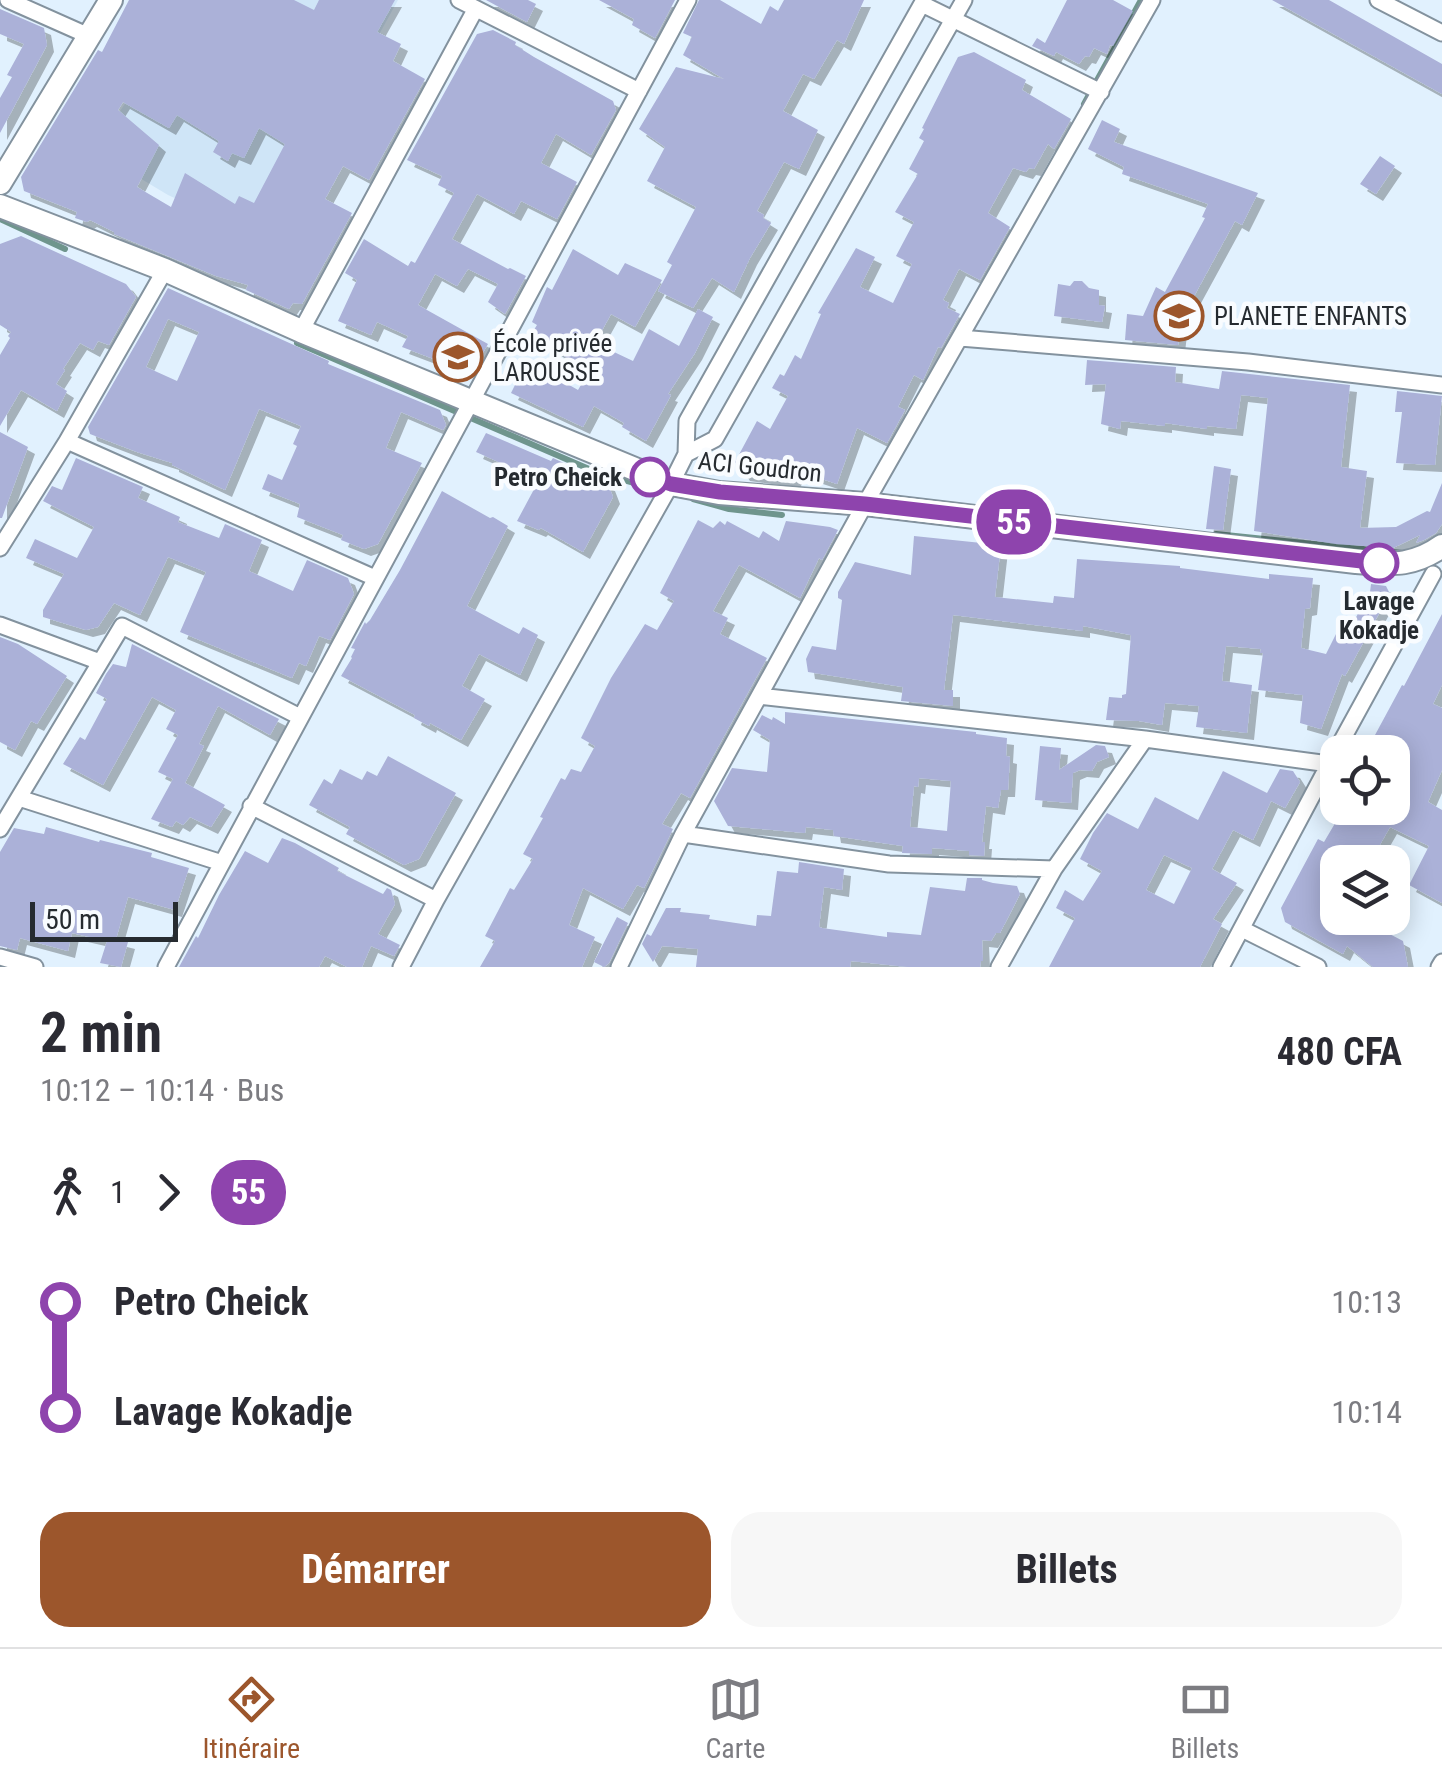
<!DOCTYPE html>
<html lang="fr">
<meta charset="utf-8">
<style>
:root{--surface:#fff;--page:#f7f7f7;--text:#2b2b33;--muted:#7c7c81;--line:#e1e1e2;--accent:#9c562c}
body{margin:0;font-family:"Roboto Condensed",sans-serif;background:var(--page);color:var(--text);height:100vh;display:flex;flex-direction:column;font-size:38px;white-space:nowrap}
*{box-sizing:border-box;margin:0}
p{font-size:32px;color:var(--muted)}
.icon{flex:none;width:55px;height:55px;fill:none;stroke:currentColor;stroke-width:2;stroke-linecap:round;stroke-linejoin:round}
.map{position:relative;height:967px;overflow:hidden}
.sheet{display:flex;flex-direction:column;background:var(--surface);flex:1}
.sheet>*{flex:none}
.badge{padding:0 20px;border-radius:32px;font-size:35px;line-height:65px}
.fabs{position:absolute;left:1320px;top:735px;display:grid;gap:20px}
.fabs a{display:grid;place-items:center;width:90px;height:90px;border-radius:20px;background:var(--surface);box-shadow:0 5px 25px #0003;font-size:50px}
.scale{position:absolute;left:30px;bottom:25px;width:148px;box-sizing:border-box;padding-left:10px;border:5px solid #262b30;border-top:0;font-size:28px;line-height:35px;white-space:nowrap;color:#262b30;-webkit-text-stroke:8px #f9fcff;paint-order:stroke}
.map>.badge{position:absolute;translate:-50% -50%;box-shadow:0 0 0 5px #fff}
.legs{display:flex;align-items:center;gap:15px;height:110px;padding:0 40px;font-size:32px}
.legs p{margin-inline-start:auto}
.summary{display:flex;align-items:center;justify-content:space-between;height:170px;padding:0 40px}
h1{font-size:55px;font-weight:700;line-height:75px}
.action{display:flex;gap:20px;margin-top:auto;padding:20px 40px}
.action a{flex:1;height:115px;border-radius:30px;background:var(--accent);color:#fff;font-size:40px;font-weight:700;line-height:115px;text-align:center}
.action a+a{background:var(--page);color:var(--text)}
ul{padding:0 40px;list-style:none}
li{display:flex;align-items:center;gap:35px;height:110px;font-size:38px}
li i{display:grid;place-items:center;width:15px;height:100%;margin:0 12px;background:currentColor}
li i::after{content:'';width:25px;height:25px;margin:-12px;border:8px solid;border-radius:50%;background:var(--surface)}
li p{margin-inline-start:auto}
li:first-child i{background:linear-gradient(#0000 50%,currentColor 0)}
li:last-child i{background:linear-gradient(currentColor 50%,#0000 0)}
.tabs{display:flex;justify-content:space-around;align-items:center;height:140px;border-top:2px solid var(--line);background:var(--surface);font-size:28px;color:var(--muted)}
.tabs a{display:grid;justify-items:center;gap:5px}
.tabs .selected{color:var(--accent)}
.map>svg:first-child{display:block}
.built{fill:#cfe5f7}
.lines{fill:none;stroke-linecap:round;stroke-linejoin:round}
.stream{stroke:#6f958d;stroke-width:6}
.building{fill:#abb1d8;fill-rule:evenodd;filter:url(#shadow)}
.street-casing{stroke:#83929e;stroke-width:19}
.secondary-casing{stroke:#83929e;stroke-width:26}
.street{stroke:#fff;stroke-width:15}
.secondary{stroke:#fff;stroke-width:22}
.line-1-casing{stroke:#fff;stroke-width:22}
.line-1{stroke:#8e44ad;stroke-width:15}
.stop-1-dot{fill:#fff;stroke:#8e44ad;stroke-width:5}
.labels{text-anchor:middle;dominant-baseline:central;stroke-width:9;stroke-linejoin:round;paint-order:stroke}
.poi-label{font-size:25px;fill:#262b30;stroke:#f9fcff;text-anchor:start}
.street-label{font-size:25px;fill:#262b30;stroke:#f9fcff}
.stop-label{font-size:25px;font-weight:bold;fill:#262b30;stroke:#f9fcff;text-anchor:end}
</style>
<div class="map">
<svg width="1442" height="967" viewBox="0 0 1442 967">
<defs>
<filter id="shadow"><feDropShadow dx="7" dy="7" stdDeviation="0" flood-color="#0004"/></filter>
</defs>
<rect width="100%" height="100%" fill="#e1f1fe"/>
<path class="built" d="M197 0H398L266 240 168 195 93 150Z"/>
<g class="lines">
<path class="stream" d="M1084 104 1141 0
M0 219 65 249
M297 343 596 472 652 488
M693 499 729 509 782 515
M1216 534 1402 553"/>
</g>
<path class="building" d="M129 0H294L314 10 319 0H395L377 32 401 44 393 61 425 79 369 180 343 166 325 199 352 213 302 304 293 303 289 309 246 290 248 285 216 276 114 234V232L90 220 87 222 75 218 77 212 24 191 21 177 98 50 102 52ZM123 102 169 128 177 115 219 141 213 152 228 161 232 153 244 158 259 128 285 144 254 203 239 196 235 204 185 173 171 207 137 187 159 145 118 110Z
M486 0H528L536 4 527 22Z
M599 0H675L655 38 632 25 634 19Z
M699 0H720L761 24 770 6 778 11 784 0H864L844 44 837 40 814 79 803 74 783 111 818 130 799 169 784 162 757 211 764 215 763 218 771 223 750 258 734 292 712 278 693 308 658 291 672 265 667 262 696 207 647 181 665 147 639 129 676 67 724 79 683 55 692 37 683 33Z
M1067 0H1113L1133 11 1113 46 1110 45 1107 54 1094 48 1089 57 1085 56 1079 64 1056 52 1054 56 1032 46 1037 38 1045 43Z
M1272 0H1329L1442 64V94Z
M0 9 44 28 47 45 0 133V98L12 77 7 75 24 44 0 34Z
M493 30 516 42 515 45 534 57 613 101 616 110 591 155 556 134 541 163 577 182 557 219 521 201 514 214 477 194 452 239 508 269 510 268 526 276 505 314 488 302 498 284 468 269 457 286 435 274 418 305 488 344 475 366 463 370 402 347 408 336 377 322 371 335 338 321 357 280 345 273 364 239 408 266 411 261 415 263 454 193 438 185 442 176 407 160 477 34Z
M974 52 1026 80 1022 90 1071 119 1066 128 1054 149 1048 144 1034 169 1029 168 1026 172 1013 168 988 213 1010 227 980 280 959 269 943 300 949 303 947 308 960 314 941 348 938 347 923 380 914 375 898 407 905 410 887 443 857 428 837 484 798 471 793 481 743 474 735 462 757 421 770 429 788 396 772 388 780 374 784 376 795 355 801 359 821 314 818 313 856 248 875 257 860 287 893 303 912 264 896 256 914 222 895 212 918 174 909 169 924 141 919 138 924 129 922 128 958 57Z
M1102 120 1120 129 1114 142 1258 193 1242 225 1235 221 1181 320 1178 345 1125 340 1127 314 1143 316 1156 287 1165 292 1205 218 1202 217 1208 204 1122 174 1124 167 1088 149Z
M1380 156 1395 166 1376 194 1360 184Z
M21 236 126 284 136 297 109 345 98 341 93 350 80 343 63 369 65 370 56 384 67 391 57 411 21 390 0 426V355L10 338 8 336 11 332 0 325V244Z
M573 249 618 275 625 263 662 280 635 327 611 314 595 343 633 361 649 329 679 346 698 309 713 317 695 353 668 394 671 395 646 441 622 427 624 423 594 406 583 427 511 393 527 361 578 390 588 373 532 333 537 325 532 322 547 287 552 290Z
M1074 281H1082L1089 288 1099 290V305L1105 306 1102 322 1054 316 1058 284 1070 286Z
M168 288 329 361 328 364 440 410 446 425 443 430 401 412 386 448 422 463 378 544 364 549 341 540 343 535 297 517 300 504 262 489 268 474 282 480 297 446 293 444 301 426 259 409 225 490 172 465V463L137 452 90 434 88 427ZM168 319 199 332 177 381 146 367Z
M1087 360 1176 367 1175 382 1219 389 1222 371 1350 385 1341 467 1367 471 1360 528 1396 527 1427 511 1430 512 1442 483V524L1436 533 1424 540 1416 543 1420 535 1393 548 1336 544 1254 531 1268 398 1241 395 1236 429 1207 426V429L1165 423V426L1121 421 1120 429 1101 424 1106 384 1085 385Z
M1397 391 1442 396 1435 465 1396 463 1402 412H1395Z
M0 432 28 447 2 518H0Z
M486 433 551 461 553 458 608 484 613 497 583 552 541 528 539 530 517 521 539 480 476 452Z
M76 458 143 487 138 498 180 517 178 522 219 538 225 524 262 540 249 571 293 591 307 560 348 578 354 594 330 640 319 636 306 666 299 663 292 678 180 632 206 572 168 557 140 615 114 603 98 627 86 630 43 617V610L64 574 26 558 35 539 77 558 94 527 43 501 52 486 62 490Z
M1214 466 1231 469 1223 530 1206 529Z
M442 491 490 518 493 517 508 526 467 606 519 634 523 627 538 635 520 675 479 654 462 686 485 699 461 740 430 723 429 726 414 718 415 715 341 676 352 658 351 657 355 649 351 648 365 622 366 624 370 620 400 570Z
M698 520 713 528 720 521 725 525 727 521 759 538 763 531 779 541 786 521 830 527 838 530 822 560 819 558 800 598 739 565 713 611 728 618 720 634 767 658 690 798 681 793 662 824 673 829 644 888 637 885 623 909 583 888 569 925 595 937 582 967H480L495 941 485 936 510 888 514 890 533 859 523 854 543 818 540 817 561 778 565 780 571 769 581 772 595 746 581 738 611 678 645 624 657 630 674 601 660 593Z
M914 536 1001 545 995 597 1053 603 1054 596 1074 598 1077 559 1180 566V568L1269 579V574L1313 578 1310 608 1305 609 1301 648 1326 654 1340 626 1349 630 1370 592 1371 584 1386 586 1399 612 1382 608 1345 676 1342 674 1321 729 1300 723 1303 695 1258 690 1263 653H1260L1261 649 1226 646 1222 681 1252 685 1247 733 1196 727 1199 706 1165 703 1162 725 1139 721 1106 720 1109 697 1122 698V695L1126 694 1131 635 1083 626V631L953 615 944 690H953V706L901 701 903 687 808 672 806 659 812 646 836 650 842 600 838 598V592L855 562 911 575Z
M1442 614V685L1433 704 1442 708V770L1428 802 1442 810V903L1409 885 1429 846 1390 827 1370 862H1338V918H1359L1403 941 1408 967H1373L1347 946 1343 954 1285 922 1281 908 1318 839 1324 842 1344 808H1392L1393 744 1375 735 1402 685 1404 686Z
M0 637 18 644 67 676 37 724 31 721 15 750 0 742Z
M132 644 279 719 270 735 218 706 199 744 204 746 185 783 225 805 211 827 190 817 183 825 176 821 172 827 151 819 173 779 158 772 178 735 166 729 176 710 152 697 103 785 63 764 80 737 85 740 107 699 96 693 106 674 113 664 126 667Z
M785 712 976 732V734L1007 738 1006 756 1010 757 1008 790H1001L998 808 986 806 982 842H985L984 856 969 855V851L932 848V854L902 853 903 846 834 836 833 830 806 827 805 833 728 826 714 801 732 768 767 772 770 740 753 730 762 715 772 720 773 717 785 724ZM919 778 951 781 947 831 910 827 914 786 918 787Z
M1096 745 1105 746 1109 757 1097 762 1092 771 1080 770 1073 773 1071 803 1035 800 1040 746 1061 748 1059 770Z
M388 756 456 793 419 859 404 865 346 834 350 827 309 805 324 779 332 784 340 769 362 780 367 771 377 776Z
M1280 769 1293 771 1300 782 1285 808 1271 801 1253 840 1233 830 1212 869 1237 883 1213 919 1222 924 1200 967H1049L1075 918 1056 908 1065 890 1083 901 1102 871 1080 859 1093 833 1107 813 1138 829 1155 797 1198 820 1223 771 1267 793ZM1164 855 1192 868 1174 904 1146 890Z
M46 827 99 842 100 840 152 853 151 857 189 868 175 910 128 897 116 939 128 942 121 967 100 963 107 941 72 933 68 951 20 938 17 950 0 946V852L14 828 44 834Z
M282 838 295 843 339 868 337 871 383 894 387 888 391 890 395 904 378 934 400 945 394 956 371 946 362 967H347L325 956 319 967H179L196 936 198 938 219 895 245 851 268 863Z
M799 862 844 869 842 890 824 887 819 927 822 928 887 937V932L921 935 930 887 965 891 967 878H982V880L993 883 1017 886 1020 894 1000 933H996L991 941 982 940 983 961H981L980 967H908L851 961 850 967H696L698 949 662 946 653 962 642 944 647 934 651 936 666 908H681L680 912 710 915 709 919 756 926 757 915 771 916 777 871 798 873Z
M617 917 628 923 609 963 604 967 594 962Z"/>
<g class="lines">
<g class="street-casing">
<path id="street" d="M8 0 89 36
M459 0 639 91
M1378 0 1442 33
M922 4 1101 92
M301 331 475 10
M960 338 1248 362 1442 385
M67 441 375 578
M686 454 715 439 964 0
M0 548 67 441 165 270
M0 625 100 662
M759 696 1145 739 1329 764 1221 967
M1329 764 1433 574
M19 798 222 863
M251 806 436 900
M0 829 122 626 300 717
M683 834 889 864 1054 869
M1242 929 1318 967
M0 957 35 967
M166 967 688 0
M401 967 436 900 671 484 686 454 687 421 924 0
M619 967 683 834 865 504 1152 0
M999 967 1054 869 1145 739
M1439 967 1442 962"/>
</g>
<g class="secondary-casing">
<path id="secondary" d="M0 183 111 0
M0 206 165 270 301 331 671 484 719 493 865 504 1356 562C1391 564 1413 567 1442 546"/>
</g>
<use href="#street" class="street"/>
<use href="#secondary" class="secondary"/>
</g>
<g class="lines">
<g class="line-1-casing">
<path id="line-1" d="M650 477 671 484 720 492 865 504 1379 563"/>
</g>
<use href="#line-1" class="line-1"/>
</g>
<defs>
<g id="school-ring" transform="scale(2.5)"><circle r="9.5" fill="#f9fcff" stroke="#9c562c" stroke-width="1.5"/><path d="M0-5L7-2L0 1L-7-2ZM-4 1L0 2.5L4 1V4Q0 6-4 4Z" fill="#9c562c"/></g>
</defs>
<g fill-rule="evenodd">
<use href="#school-ring" x="1179" y="316"/>
<use href="#school-ring" x="458" y="357"/>
</g>
<g class="stop-1-dot">
<circle cx="650" cy="477" r="18"/>
<circle cx="1379" cy="563" r="18"/>
</g>
<g class="labels">
<g class="poi-label">
<text x="1214" y="316">PLANETE ENFANTS</text>
<text x="493" y="343">École privée<tspan x="493" dy="29">LAROUSSE</tspan></text>
</g>
<g class="street-label">
<text transform="translate(760 467) rotate(6)">ACI Goudron</text>
</g>
<g class="stop-label">
<text x="622" y="477">Petro Cheick</text>
<text x="1379" y="601" text-anchor="middle">Lavage<tspan x="1379" dy="29">Kokadje</tspan></text>
</g>
</g>
</svg>
<div class="fabs">
<a><svg class="icon" aria-label="locate" viewBox="0 0 24 24"><circle cx="12" cy="12" r="6"/><path d="M12 2v4M12 18v4M2 12h4M18 12h4"/></svg></a>
<a><svg class="icon" aria-label="layers" viewBox="0 0 24 24"><path d="M12 4l9 5-9 5-9-5zM3 14l9 5 9-5"/></svg></a>
</div>
<div class="scale">50 m</div>
<b class="badge" style="left:1014px;top:522px;background:#8e44ad;color:#fff">55</b>
</div>
<section class="sheet">
<div class="summary"><div><h1>2 min</h1><p>10:12 – 10:14 · Bus</p></div><b>480 CFA</b></div>
<div class="legs"><svg class="icon" aria-label="walk" viewBox="0 0 24 24"><circle cx="13" cy="4" r="2"/><path d="M13 8l-2 6 4 7M11 14l-3 7M7 12l3-4h3l4 4"/></svg>1<svg class="icon" aria-label="forward" viewBox="0 0 24 24"><path d="M9 5l7 7-7 7"/></svg><b class="badge" style="background:#8e44ad;color:#fff">55</b></div>
<ul>
<li><i style="color:#8e44ad"></i><b>Petro Cheick</b><p>10:13</p></li>
<li><i style="color:#8e44ad"></i><b>Lavage Kokadje</b><p>10:14</p></li>
</ul>
<div class="action"><a>Démarrer</a><a>Billets</a></div>
</section>
<nav class="tabs">
<a class="selected"><svg class="icon" aria-label="directions" viewBox="0 0 24 24"><path d="M12 3l9 9-9 9-9-9zM9 14v-3h6M13 9l2 2-2 2"/></svg>Itinéraire</a>
<a><svg class="icon" aria-label="map" viewBox="0 0 24 24"><path d="M3 6l6-2 6 2 6-2v14l-6 2-6-2-6 2zM9 4v14M15 6v14"/></svg>Carte</a>
<a><svg class="icon" aria-label="tickets" viewBox="0 0 24 24"><path d="M3 7h18v10H3zM15 7v10"/></svg>Billets</a>
</nav>
